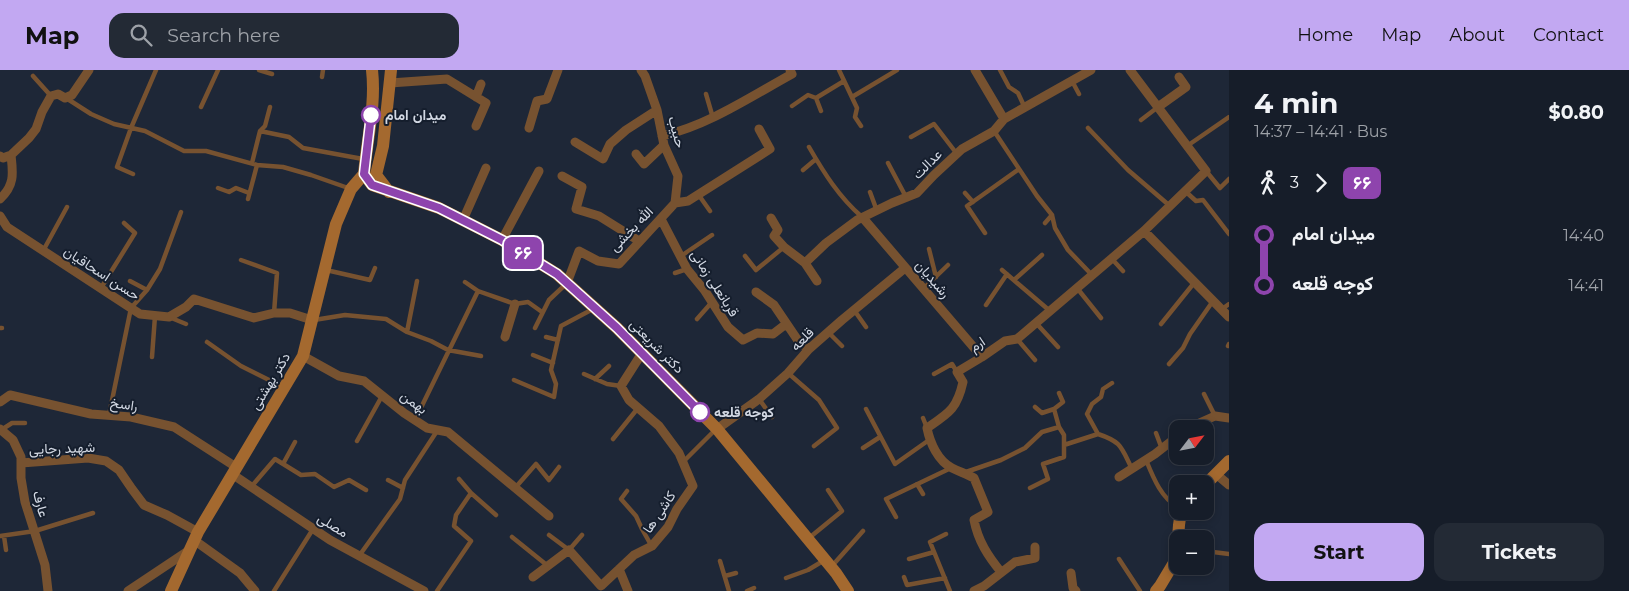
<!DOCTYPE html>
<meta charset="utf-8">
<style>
:root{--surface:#161d29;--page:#232a35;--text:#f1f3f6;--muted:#9ea2a8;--line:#353b46;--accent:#c2a8f2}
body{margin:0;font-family:Montserrat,Vazirmatn,sans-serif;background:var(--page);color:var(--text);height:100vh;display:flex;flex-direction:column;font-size:19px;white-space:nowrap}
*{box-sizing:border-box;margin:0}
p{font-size:16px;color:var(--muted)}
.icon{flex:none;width:28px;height:28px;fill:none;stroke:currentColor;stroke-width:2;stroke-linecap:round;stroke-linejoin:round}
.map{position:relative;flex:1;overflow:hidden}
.drawer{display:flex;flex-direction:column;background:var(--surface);width:400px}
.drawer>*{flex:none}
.badge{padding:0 10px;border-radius:8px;font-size:18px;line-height:32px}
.needle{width:32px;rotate:58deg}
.tools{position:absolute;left:1169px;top:350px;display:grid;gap:10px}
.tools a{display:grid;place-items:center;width:45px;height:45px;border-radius:10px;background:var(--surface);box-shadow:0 2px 8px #0003,0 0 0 1px var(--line);font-size:25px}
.map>.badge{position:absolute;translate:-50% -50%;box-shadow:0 0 0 2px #fff}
.legs{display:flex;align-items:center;gap:8px;height:55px;padding:0 25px;font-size:16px}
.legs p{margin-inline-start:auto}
.overview{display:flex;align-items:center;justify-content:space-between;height:85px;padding:0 25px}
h1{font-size:28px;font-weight:700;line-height:38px}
.action{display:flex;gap:10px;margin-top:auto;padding:10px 25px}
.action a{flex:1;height:58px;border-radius:15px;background:var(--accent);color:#111;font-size:20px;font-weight:700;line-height:58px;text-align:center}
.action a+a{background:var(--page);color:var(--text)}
ul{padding:0 25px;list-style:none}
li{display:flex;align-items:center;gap:18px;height:50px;font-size:19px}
li i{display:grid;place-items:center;width:8px;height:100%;margin:0 6px;background:currentColor}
li i::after{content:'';width:12px;height:12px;margin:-6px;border:4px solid;border-radius:50%;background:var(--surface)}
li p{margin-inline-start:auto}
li:first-child i{background:linear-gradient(#0000 50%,currentColor 0)}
li:last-child i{background:linear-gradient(currentColor 50%,#0000 0)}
header{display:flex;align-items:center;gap:30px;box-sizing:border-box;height:70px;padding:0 25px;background:var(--accent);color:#111}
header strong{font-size:24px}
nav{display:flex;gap:28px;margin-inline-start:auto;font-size:18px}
.search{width:350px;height:45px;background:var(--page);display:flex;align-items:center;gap:12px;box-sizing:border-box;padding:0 18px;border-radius:15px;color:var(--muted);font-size:19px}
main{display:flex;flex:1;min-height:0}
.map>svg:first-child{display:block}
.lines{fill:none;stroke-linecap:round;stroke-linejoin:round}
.lane{stroke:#775230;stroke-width:4.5}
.street{stroke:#775230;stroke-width:9}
.secondary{stroke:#a4692f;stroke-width:12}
.line-1-casing{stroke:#fff;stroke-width:11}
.line-1{stroke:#8e44ad;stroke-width:8}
.stop-1-dot{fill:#fff;stroke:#8e44ad;stroke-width:2.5}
.labels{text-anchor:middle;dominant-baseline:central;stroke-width:4;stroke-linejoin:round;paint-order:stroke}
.stop-label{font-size:14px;font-weight:bold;fill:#d2d8e3;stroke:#151e2d;text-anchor:start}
.street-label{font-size:14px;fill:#d2d8e3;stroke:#151e2d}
</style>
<header>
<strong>Map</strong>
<div class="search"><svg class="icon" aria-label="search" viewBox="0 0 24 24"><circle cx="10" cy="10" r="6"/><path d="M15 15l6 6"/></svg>Search here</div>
<nav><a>Home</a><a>Map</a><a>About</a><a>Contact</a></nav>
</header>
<main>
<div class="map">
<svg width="1229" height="521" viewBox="0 0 1229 521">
<rect width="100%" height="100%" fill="#1e2737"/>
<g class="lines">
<path class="lane" d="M259 0 272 4
M839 0 857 38 855 47 861 56
M1000 0 1009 17 1018 23 1025 38
M33 6 51 26
M322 7 323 0
M1072 11 1079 24
M706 24 713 48
M852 27 897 0
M66 28 91 44 114 54 145 61 184 81H206L257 95 283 97 311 105 351 119
M816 28 821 41
M792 36 808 25 816 28 844 11
M201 37 218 0
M1141 50 1158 37
M1088 58 1128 100 1170 136
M260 61 289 67 303 78 363 89
M994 61 1037 126 1052 145 1055 158 1068 180 1092 205
M911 67 934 54 957 84
M1187 76 1229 47
M809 77C824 103 839 127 862 147
M252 93 260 61 265 56 270 37
M888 93 906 127
M803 100 816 89
M1206 101 1220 118 1229 109
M133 104 117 97 131 58 156 0
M218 118 229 122 236 118 249 123
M1185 121 1196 131 1203 130 1229 164
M870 122 877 141
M965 123 973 132
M698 124 710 141
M248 129 257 95
M1045 153 1052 145
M985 163 967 136 1019 99
M929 179 936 207
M43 181 67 137
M681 186 712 165
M745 186 756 200 784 177
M1112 189 1123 201
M241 190 277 203 274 243
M326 200 370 210 375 198
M1002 200 1050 241
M675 203 687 199
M1014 210 1042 185
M130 211 147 220
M465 212 478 221 515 234 528 232 542 242
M101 218 135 163 124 153
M1077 218 1101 248
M923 219 948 195
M986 235 1007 204
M1222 239 1229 234
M854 240 866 257
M169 247 186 254
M697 249 712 232
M314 250 345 245 386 249 407 262 431 271 448 280 481 286
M1036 253 1058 277
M1161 254 1194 213
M0 258H2
M535 258 549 230 566 214
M407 262 417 211
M828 262 842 276
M546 267 558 270
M1017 269 1035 290
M207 272 241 296 283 317
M1228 276 1229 274
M533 285 553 293
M152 287 155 246
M1169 294 1183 278 1190 264 1213 231
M788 303 819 330 837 358 814 376
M584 304 607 314 621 316
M934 304 952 294 957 302
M595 309 609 296
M514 310 554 327 556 314 551 300 561 256 593 239
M1112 313 1103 319 1101 327 1092 334 1087 344 1098 364C1122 372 1121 377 1132 399
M1204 324 1215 346
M759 329 772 347
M1035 337 1042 343 1054 339 1063 332 1059 323
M866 339 895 394 929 370
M109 345 131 238 147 220 160 199 181 142
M923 348 927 358
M415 350 478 221
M1 360 12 353H25
M1156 363 1162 379
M613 369 638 338
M357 371 382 326
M1064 375 1098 364
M863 378 880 367
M1146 390C1153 407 1161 428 1178 437
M683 392 716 359
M283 394 295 372
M966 402 1001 390 1025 378 1042 362 1059 357
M388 410 403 418
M917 414 923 424
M251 417 275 389 301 405 315 404 334 417 349 410 366 420
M515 418 536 394 549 410 559 397
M1030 418 1048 409 1043 394 1064 387V365L1059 357 1054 339
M627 421 621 429 636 446 642 459 651 475
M471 423 496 445
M896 447 886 429 951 398
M946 464 930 472 950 521
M549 465 569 480 582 465
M0 466 35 461 93 443
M4 466 6 480
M512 467 548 496
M809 468 842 441 828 420
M1205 481 1229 484
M359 486 400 429 405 410 437 361
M909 489 934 482
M1119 489 1140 521
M720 491 729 521
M832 496 863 461
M725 506 736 503
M904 507 907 515 945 508
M786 508 808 500 823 491
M274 521 313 459
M437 521 471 471 454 456 456 445 471 423 459 409
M747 521 754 518"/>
<path class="street" d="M641 0 645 6 657 40 664 75 678 106 675 133
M975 0 1004 49
M390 13 447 9 486 33 476 56
M476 27 481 14
M1158 37 1186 17 1179 7
M529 58 537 31 547 29 558 0
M662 66C709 55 750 27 792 4L790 0
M575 72 603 89 610 74 626 60 657 40
M636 84 644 94 664 75
M0 86 3 88 11 85 29 68 36 59 42 42 51 26 58 24 65 28 72 25 89 0
M562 106 582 117 576 139 599 146 639 171
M0 129C15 115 13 103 11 85
M675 133 688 131 770 79 759 59
M0 146 7 157 140 244 169 247 186 237 194 229 254 248 274 243H290L312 250
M771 148 778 160 774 166 784 177 805 193 826 173 857 150 892 133 917 123 934 105 962 79 994 61 1004 49 1091 0
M863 148 982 287
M661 149 687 199 705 221 728 257 743 270 757 263 773 264 786 254
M463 150 486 98
M1144 161 1229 247
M502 170 539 101
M805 193 817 211
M567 213 579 181 598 191 619 194 675 133
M756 222 774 235 799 272 809 279
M505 267 515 234
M303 286 339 306 364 311 404 343 427 358 448 362 549 446
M0 332 10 325 91 344 131 347 174 357 236 397
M0 359 13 370 21 387V408L25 432 45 495 48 521
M717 359 759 329 788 303 809 279 842 250 905 198
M1186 359 1215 346 1229 348
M21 393 88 388 106 391 119 400 132 419 144 435 167 445 198 462
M232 404 330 470 424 521
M1216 404 1229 415
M1119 407 1155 384 1178 366
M194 470 240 503 255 521
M619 499 628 521
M1001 502C988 486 978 471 974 450L988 442 974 408C967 404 960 402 952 398 938 391 930 373 927 358 949 343 957 339 963 312L957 302 982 287 1005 271 1017 269 1144 161 1206 101 1130 0
M1071 503 1073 518 1076 521
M533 507 569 480 601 516 634 485 652 476 668 457 677 439 693 416 679 383 659 356 629 330 621 316 642 283
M128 521 188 481
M974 521 984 516 1015 492 1035 488V477"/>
<path class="secondary" d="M372 0C376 34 367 69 364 104L372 115 439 138 502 170 557 204 617 258 717 359 836 503 848 521
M389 122 376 105 383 76 391 0
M1205 415 1229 391
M1178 469 1179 455 1181 441
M171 521 198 462 303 286 336 154 351 119 364 104
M1156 521 1160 516 1178 486"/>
</g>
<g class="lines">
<g class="line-1-casing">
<path id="line-1" d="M371 45 364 104 372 115 439 138 502 170 557 204 617 258 700 342"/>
</g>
<use href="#line-1" class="line-1"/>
</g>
<g class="stop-1-dot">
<circle cx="371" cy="45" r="9"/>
<circle cx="700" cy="342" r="9"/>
</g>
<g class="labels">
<g class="stop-label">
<text x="385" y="45">میدان امام</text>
<text x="714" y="342">کوجه قلعه</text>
</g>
<g class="street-label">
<text transform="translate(677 62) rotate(75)">حبیب</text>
<text transform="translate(927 94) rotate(-45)">عدالت</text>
<text transform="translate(631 159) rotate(-46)">الله بخشی</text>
<text transform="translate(102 203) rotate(33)">حسن اسحاقیان</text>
<text transform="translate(933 209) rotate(49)">رشیدیان</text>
<text transform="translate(715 213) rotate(57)">قربانعلی زمانی</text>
<text transform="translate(802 269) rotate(-45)">قلعه</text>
<text transform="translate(977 274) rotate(-34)">ارم</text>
<text transform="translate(657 276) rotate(45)">دکتر شریعتی</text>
<text transform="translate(270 311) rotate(-59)">دکتر بهشتی</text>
<text transform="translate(414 332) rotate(36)">بهمن</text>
<text transform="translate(124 334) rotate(8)">راسخ</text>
<text transform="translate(62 378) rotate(-2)">شهید رجایی</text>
<text transform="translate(41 434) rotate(75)">عارف</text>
<text transform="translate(659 442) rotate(-56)">کاشی ها</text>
<text transform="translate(333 455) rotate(32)">مصلی</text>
</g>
</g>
</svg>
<div class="tools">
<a><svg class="needle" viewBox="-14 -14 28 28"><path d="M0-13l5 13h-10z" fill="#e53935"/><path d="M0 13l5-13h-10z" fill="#9ea2a8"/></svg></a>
<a>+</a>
<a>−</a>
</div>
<b class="badge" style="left:523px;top:183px;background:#8e44ad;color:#fff">۶۶</b>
</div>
<section class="drawer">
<div class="overview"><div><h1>4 min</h1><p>14:37 – 14:41 · Bus</p></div><b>$0.80</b></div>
<div class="legs"><svg class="icon" aria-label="walk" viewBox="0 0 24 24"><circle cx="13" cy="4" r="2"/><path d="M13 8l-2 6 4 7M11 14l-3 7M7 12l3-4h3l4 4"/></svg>3<svg class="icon" aria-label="forward" viewBox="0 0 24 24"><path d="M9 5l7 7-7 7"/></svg><b class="badge" style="background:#8e44ad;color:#fff">۶۶</b></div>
<ul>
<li><i style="color:#8e44ad"></i><b>میدان امام</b><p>14:40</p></li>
<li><i style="color:#8e44ad"></i><b>کوجه قلعه</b><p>14:41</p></li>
</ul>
<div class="action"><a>Start</a><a>Tickets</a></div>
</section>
</main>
